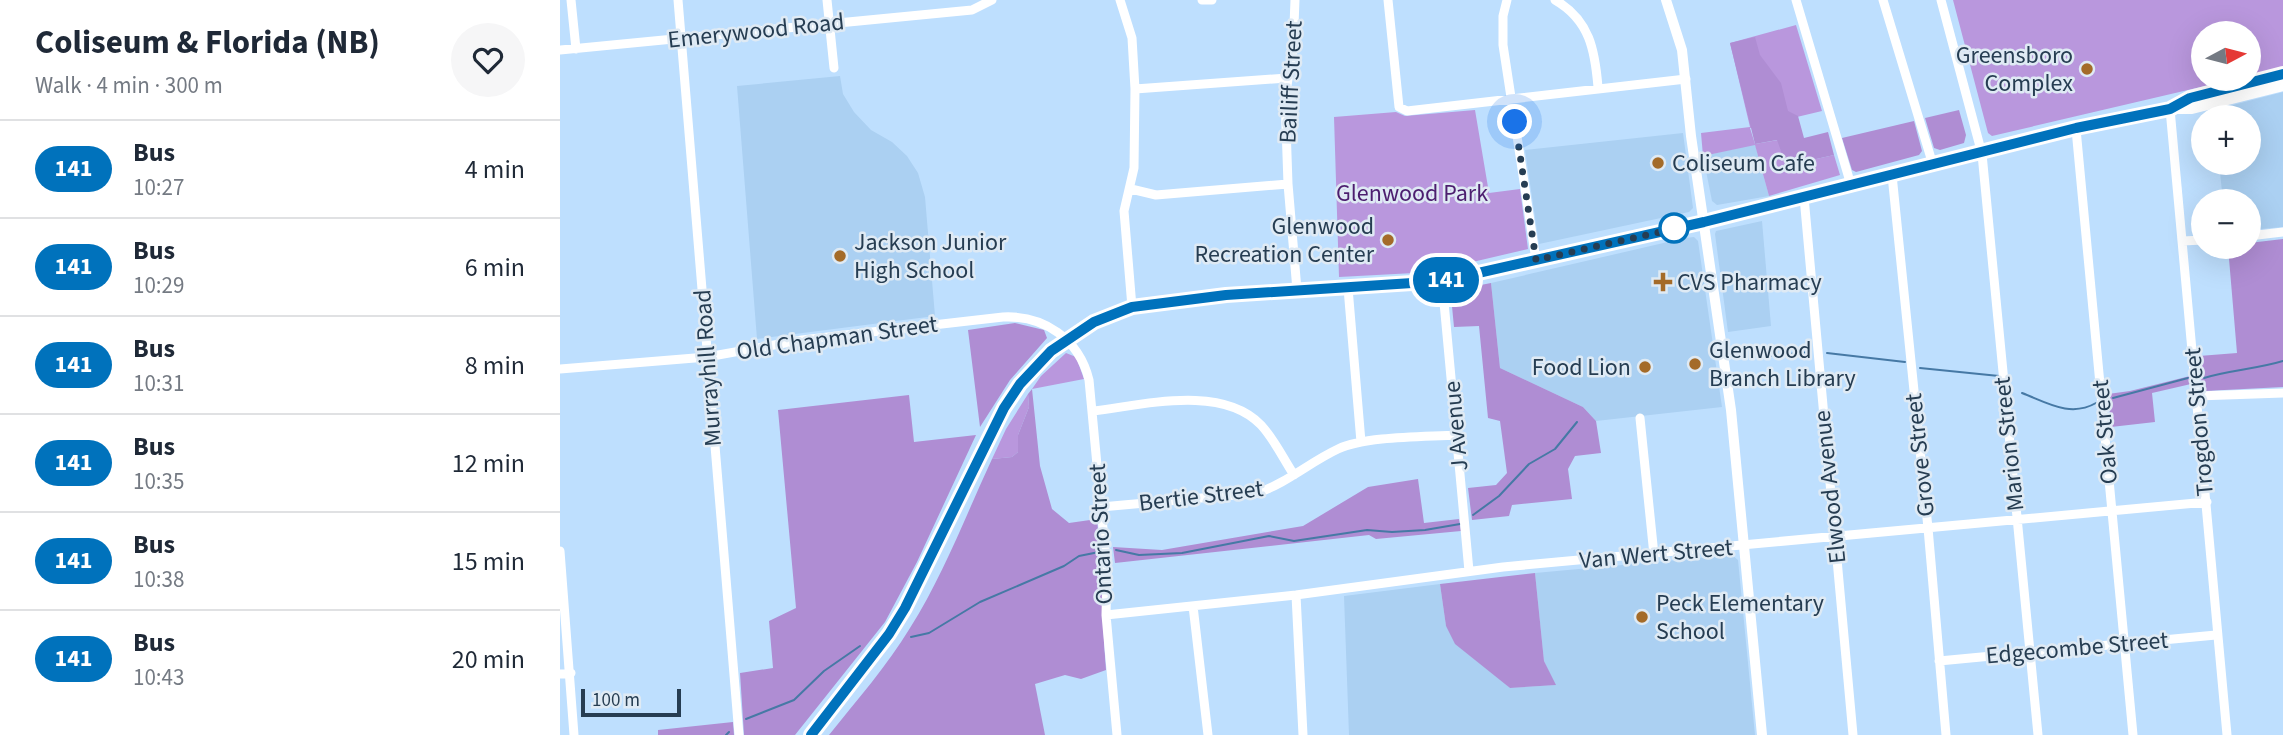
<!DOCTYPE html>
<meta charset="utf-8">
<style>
:root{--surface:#fff;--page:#f6f6f7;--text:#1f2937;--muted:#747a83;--line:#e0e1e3}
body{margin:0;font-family:"Source Sans 3",sans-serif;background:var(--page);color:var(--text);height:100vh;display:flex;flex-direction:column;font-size:26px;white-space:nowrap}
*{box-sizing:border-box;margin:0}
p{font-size:23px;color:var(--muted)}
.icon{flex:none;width:38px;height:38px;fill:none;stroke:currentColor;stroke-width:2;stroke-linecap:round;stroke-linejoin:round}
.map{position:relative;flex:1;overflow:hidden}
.drawer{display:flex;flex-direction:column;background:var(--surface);width:560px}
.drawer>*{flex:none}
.badge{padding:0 14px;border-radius:23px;font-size:24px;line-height:46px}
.needle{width:46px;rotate:83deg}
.buttons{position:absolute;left:1631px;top:21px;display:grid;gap:14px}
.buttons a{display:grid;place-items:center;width:70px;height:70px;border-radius:50%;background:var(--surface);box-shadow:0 7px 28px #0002;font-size:35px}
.scale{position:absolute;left:21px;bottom:18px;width:100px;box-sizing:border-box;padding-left:7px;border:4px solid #263d52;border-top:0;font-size:19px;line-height:24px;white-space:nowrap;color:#263d52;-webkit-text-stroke:5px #dfeaf4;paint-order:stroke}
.you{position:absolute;width:35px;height:35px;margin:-18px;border:5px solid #fff;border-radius:50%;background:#1a73e8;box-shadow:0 0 0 10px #1a73e833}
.map>.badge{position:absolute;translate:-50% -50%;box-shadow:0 0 0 4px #fff}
.round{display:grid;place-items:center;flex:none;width:74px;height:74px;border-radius:37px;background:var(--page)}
.head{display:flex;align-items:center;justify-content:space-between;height:119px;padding:0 35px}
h1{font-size:33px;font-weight:700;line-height:52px}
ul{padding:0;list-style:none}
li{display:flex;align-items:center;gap:21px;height:98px;padding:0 35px;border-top:2px solid var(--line)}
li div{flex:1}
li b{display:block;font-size:26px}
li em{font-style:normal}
li .badge{min-width:77px;font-weight:700;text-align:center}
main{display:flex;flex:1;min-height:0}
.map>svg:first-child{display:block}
.built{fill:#abd0f2}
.green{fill:#b997dd}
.forest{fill:#af8dd3}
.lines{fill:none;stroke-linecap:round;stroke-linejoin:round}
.stream{stroke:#4679a5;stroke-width:2}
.minor{stroke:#fff;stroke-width:9}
.major{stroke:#fff;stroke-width:10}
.line-casing{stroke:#fff;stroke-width:16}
.line{stroke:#0072bc;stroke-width:10}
.walk{stroke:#263d52;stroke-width:7;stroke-dasharray:0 12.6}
.poi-dot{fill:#a46b29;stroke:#dfeaf4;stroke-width:2.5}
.stop-dot{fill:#fff;stroke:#0072bc;stroke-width:3.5}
.labels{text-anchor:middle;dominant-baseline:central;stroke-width:5;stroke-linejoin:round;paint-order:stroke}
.street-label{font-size:24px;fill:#263d52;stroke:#dfeaf4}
.poi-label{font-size:24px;fill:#263d52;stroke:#dfeaf4;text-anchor:start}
.park-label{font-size:24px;fill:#4c1e6f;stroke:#dfeaf4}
</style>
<main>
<section class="drawer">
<div class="head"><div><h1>Coliseum &amp; Florida (NB)</h1><p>Walk · 4 min · 300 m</p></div><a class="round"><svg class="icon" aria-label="heart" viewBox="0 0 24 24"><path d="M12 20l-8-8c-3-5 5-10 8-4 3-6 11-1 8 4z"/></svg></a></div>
<ul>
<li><span class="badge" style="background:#0072bc;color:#fff">141</span><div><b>Bus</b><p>10:27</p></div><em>4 min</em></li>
<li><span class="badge" style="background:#0072bc;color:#fff">141</span><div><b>Bus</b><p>10:29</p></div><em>6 min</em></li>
<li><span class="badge" style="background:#0072bc;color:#fff">141</span><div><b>Bus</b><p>10:31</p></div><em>8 min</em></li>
<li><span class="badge" style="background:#0072bc;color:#fff">141</span><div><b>Bus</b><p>10:35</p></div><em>12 min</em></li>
<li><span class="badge" style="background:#0072bc;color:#fff">141</span><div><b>Bus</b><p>10:38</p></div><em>15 min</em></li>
<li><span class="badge" style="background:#0072bc;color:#fff">141</span><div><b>Bus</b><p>10:43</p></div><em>20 min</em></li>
</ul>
</section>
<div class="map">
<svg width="1723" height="735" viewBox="0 0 1723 735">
<rect width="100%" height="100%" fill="#bedffe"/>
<path class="built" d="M280 76 283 94 294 112 311 130 332 142 347 156 358 173 365 197 375 316 197 339 177 86Z
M1723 92V227L1689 230V201H1663L1659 163H1689V117H1655L1654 110Z
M1123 133 1133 208 1129 212 979 244 965 150Z
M1195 144 1209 196 1157 205 1152 201 1143 156Z
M1202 221 1211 326 1168 332 1155 234 1156 231Z
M1134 237 1138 241 1162 407 1036 421 1023 407 940 368 931 283 1125 238Z
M1172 555 1178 560 1195 735H789L784 596 880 584 886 626 950 688 995 685 984 661 975 573Z"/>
<path class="green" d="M1393 0H1723V67L1689 75V33H1643V79H1675L1432 136 1428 133Z
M1236 25 1262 111 1190 128 1195 144 1218 140 1234 164 1274 155 1280 175 1209 196 1195 145 1143 156 1141 133 1190 127 1170 43Z
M915 110 929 193 960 189 968 249 887 268 854 273 779 277 774 117 836 112 845 116Z
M506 353 516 357 524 379 472 389 481 376Z
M468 394 469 407 458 435V452L452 457 432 459 446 429Z"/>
<path class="forest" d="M1195 37 1200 55 1221 83 1228 111 1238 116 1244 138 1268 132 1274 155 1234 164 1225 162 1217 140 1195 144 1170 43Z
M1399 110 1406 135 1404 143 1380 150 1374 148 1365 118Z
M1354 121 1362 151 1359 155 1296 172 1292 170 1282 138Z
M1723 239V387L1645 391 1642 389 1639 356 1677 353 1668 247H1689V243Z
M931 283 940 368 1023 407 1036 421 1041 453 1015 456 1008 469 1012 499 952 505 949 516 912 520 908 488 936 485 947 473 940 421 928 418 919 326 894 327 891 296 895 290Z
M455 323 484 330 487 338 450 380 420 427 408 330Z
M1630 376 1631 384 1592 393 1595 422 1551 427 1548 394 1570 391Z
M472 389 480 466 492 509 509 523 537 519C542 569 542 619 546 670L521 679 505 675 475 684 485 735H269C297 700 327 666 350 628 383 576 406 515 432 459L452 457 458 452V435L469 407 468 394Z
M349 395 354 442 416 435 357 562 325 622 235 735H184L180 673 213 668 209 621 236 608 218 410Z
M858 479 864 523 899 519 901 531 816 539 809 535 555 563 553 547 602 550 743 526 808 487Z
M975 573 984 661 996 685 950 688 895 644 886 626 880 584Z
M173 722 174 735H98V730Z"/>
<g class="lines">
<path class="stream" d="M1267 353 1345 362
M1208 356 1251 352
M1360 368 1439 376
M1644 378C1670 370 1697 369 1723 361
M1462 393C1486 402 1510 418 1536 403
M1553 398 1628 378
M913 515 939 496 969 464 995 449 1017 422
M556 550 579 555 622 553 709 536 734 541 807 530 832 532 865 530 900 524
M351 637 369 633 420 602 504 566 519 556 539 552
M186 719 234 700 264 671 300 646
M166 735 169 732"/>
<path class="minor" d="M11 0 16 49
M118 0 179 735
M267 0 274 68
M560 0 572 38 575 89 574 168 564 211 572 307
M642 0H652
M735 0 733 50 725 97 728 184 737 290
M828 0 839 107 847 111 1126 79
M947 0 943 16V45L976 260
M995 0C1030 20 1035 51 1038 87
M1236 0 1291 185
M1323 0 1373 165
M1381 0 1422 154 1478 735
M0 50 412 10 432 0
M575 89 727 78
M1610 109 1667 735
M1516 129 1573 735
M1332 175 1368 528 1386 735
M571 189 596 195 728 184
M1244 197 1293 735
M1689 236 1723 232
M1623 241 1643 240
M882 281 909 571
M788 288 801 442
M0 369 147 357 242 340 443 317C484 315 519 339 529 380L547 571 546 615 557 735
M1637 396 1723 393
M534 411C583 405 662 384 701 425 714 439 723 458 734 475
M1080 418 1094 555
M541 507 697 493C727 483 750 462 778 449 806 436 864 437 896 435
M0 551 14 735
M736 595 743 735
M633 606 648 735
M546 615 736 595 943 567 1647 502
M1379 661 1656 635
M0 674 11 673"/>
<path class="major" d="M1106 0 1122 50 1131 136 1171 410 1202 735
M1612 108 1630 98 1723 74
M251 735 329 634 345 608 444 408 460 384 491 351 534 322 572 307 666 295 882 281 1144 222 1516 129 1610 109H1632L1723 86"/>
</g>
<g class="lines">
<g class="line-casing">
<path id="line" d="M251 735 329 634 345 608 444 408 460 384 491 351 534 322 572 307 666 295 883 281 1144 222 1516 128 1610 109 1630 98 1723 74"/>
</g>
<use href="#line" class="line"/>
<path class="walk" d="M955 122 976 260 1122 227 1114 228"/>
</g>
<g class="poi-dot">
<circle cx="1527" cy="69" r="7"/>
<circle cx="1098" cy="163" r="7"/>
<circle cx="828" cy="240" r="7"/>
<circle cx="280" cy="256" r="7"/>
<path d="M1099.5 271.5h7v7h7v7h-7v7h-7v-7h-7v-7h7z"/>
<circle cx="1135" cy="364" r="7"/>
<circle cx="1085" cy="367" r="7"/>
<circle cx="1082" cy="617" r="7"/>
</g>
<circle class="stop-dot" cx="1114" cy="228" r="14"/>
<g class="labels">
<g class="street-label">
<text transform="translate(196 31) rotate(-6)">Emerywood Road</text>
<text transform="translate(731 82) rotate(-87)">Bailiff Street</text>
<text transform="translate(277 338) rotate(-8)">Old Chapman Street</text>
<text transform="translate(148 368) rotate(-94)">Murrayhill Road</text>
<text transform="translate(1639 422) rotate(-95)">Trogdon Street</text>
<text transform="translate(896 426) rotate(-95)">J Avenue</text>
<text transform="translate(1545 432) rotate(-95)">Oak Street</text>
<text transform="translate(1449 444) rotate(-96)">Marion Street</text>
<text transform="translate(1360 455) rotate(-96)">Grove Street</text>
<text transform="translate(1270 487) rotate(-96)">Elwood Avenue</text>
<text transform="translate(641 496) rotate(-7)">Bertie Street</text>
<text transform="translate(541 534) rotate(-93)">Ontario Street</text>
<text transform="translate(1096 554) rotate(-5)">Van Wert Street</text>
<text transform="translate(1517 648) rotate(-5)">Edgecombe Street</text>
</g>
<g class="poi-label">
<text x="1513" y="55" text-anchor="end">Greensboro<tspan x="1513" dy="28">Complex</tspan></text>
<text x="1112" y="163">Coliseum Cafe</text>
<text x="814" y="226" text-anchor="end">Glenwood<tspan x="814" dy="28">Recreation Center</tspan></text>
<text x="294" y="242">Jackson Junior<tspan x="294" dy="28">High School</tspan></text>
<text x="1117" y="282">CVS Pharmacy</text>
<text x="1149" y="350">Glenwood<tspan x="1149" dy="28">Branch Library</tspan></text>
<text x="1071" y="367" text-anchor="end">Food Lion</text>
<text x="1096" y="603">Peck Elementary<tspan x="1096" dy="28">School</tspan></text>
</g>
<g class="park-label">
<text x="852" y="193">Glenwood Park</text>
</g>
</g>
</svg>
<div class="buttons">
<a><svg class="needle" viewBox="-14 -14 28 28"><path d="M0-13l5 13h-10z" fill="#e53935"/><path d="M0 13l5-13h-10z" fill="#747a83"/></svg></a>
<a>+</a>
<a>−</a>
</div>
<div class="scale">100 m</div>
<div class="you" style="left:955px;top:122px"></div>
<b class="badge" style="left:886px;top:280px;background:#0072bc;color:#fff">141</b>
</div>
</main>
